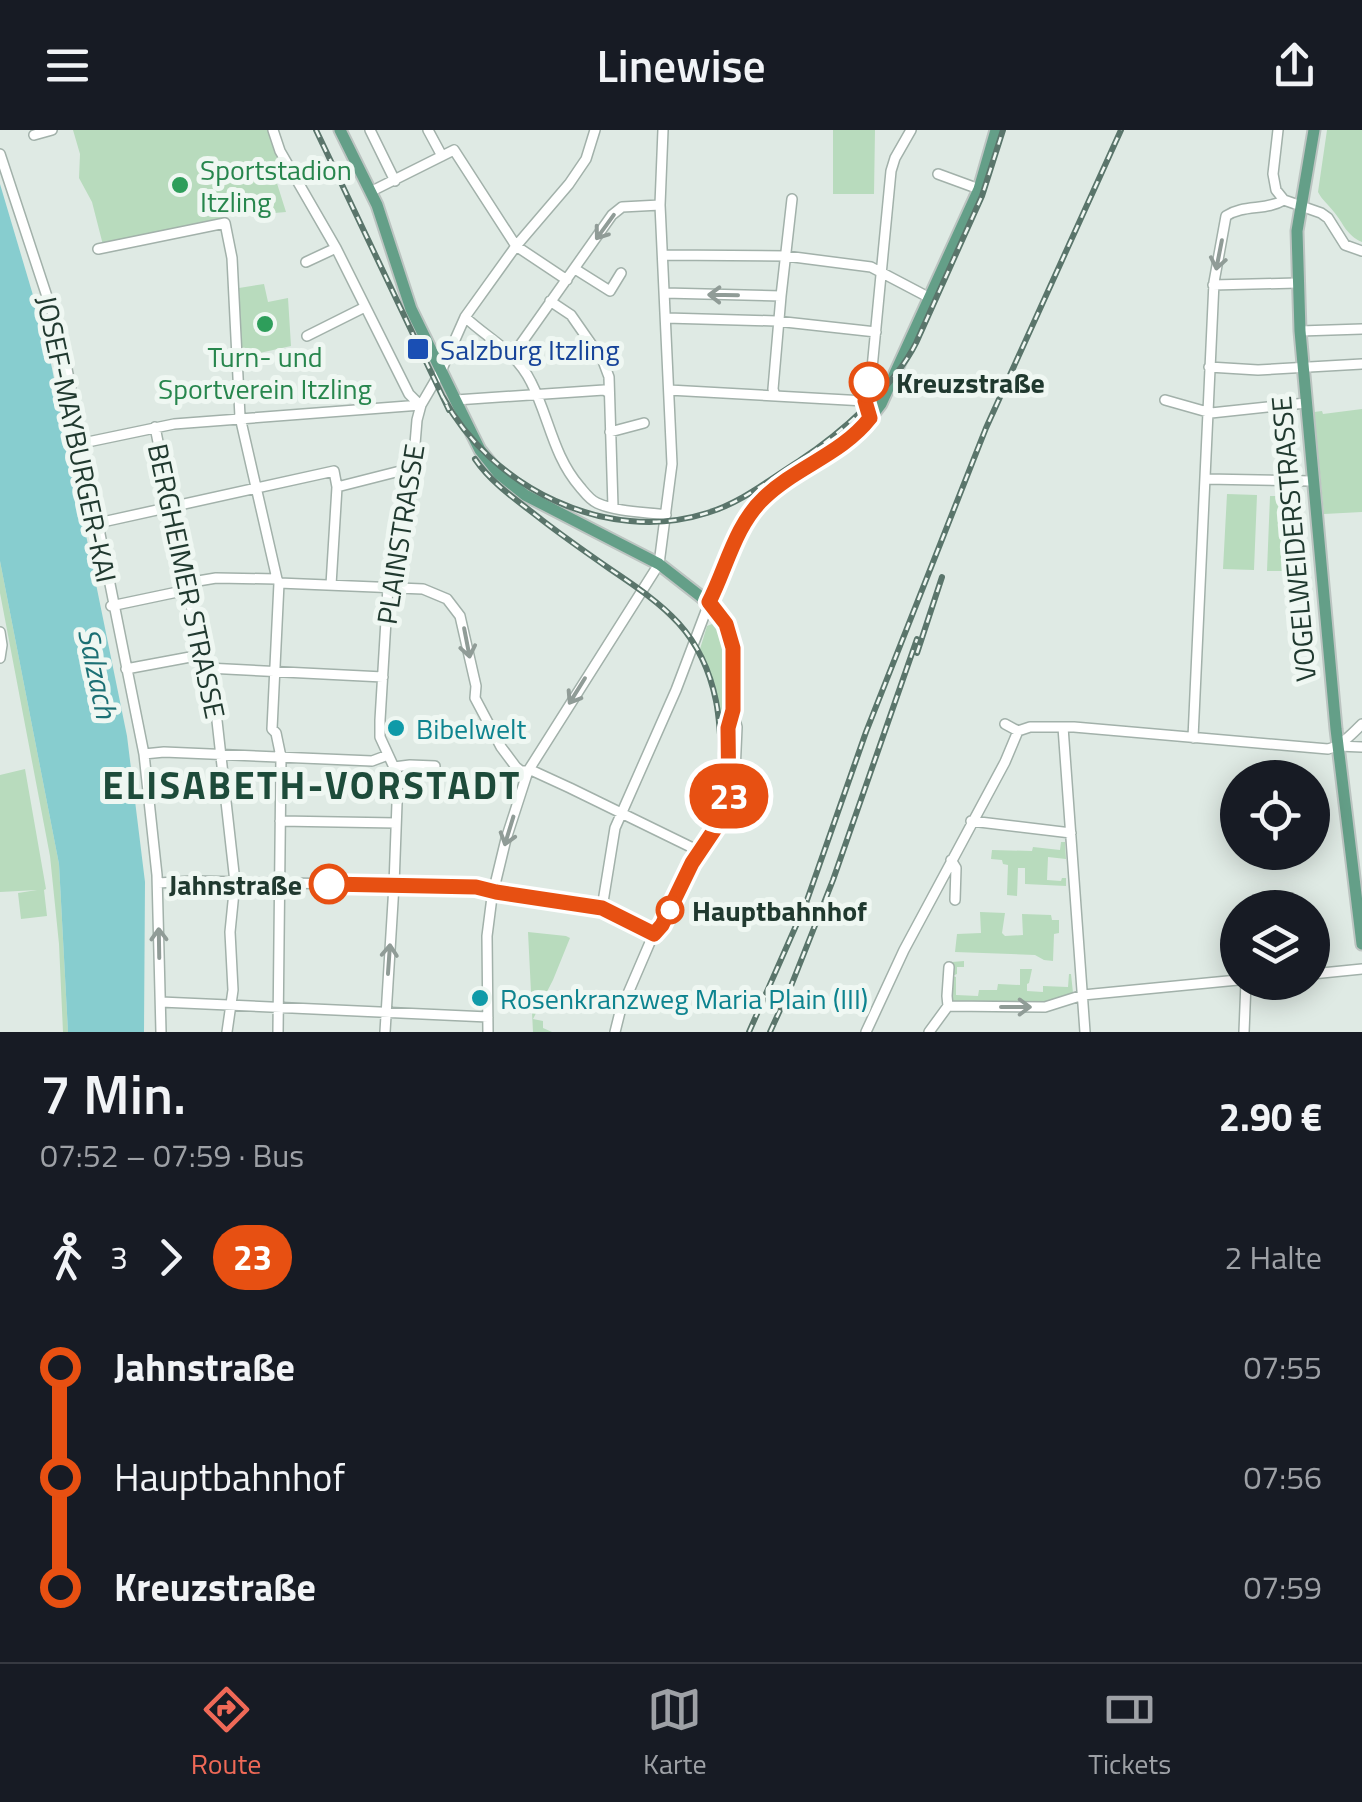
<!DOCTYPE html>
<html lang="de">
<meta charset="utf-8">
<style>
:root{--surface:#171b24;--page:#20242c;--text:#f1f3f6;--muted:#9ea1a6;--line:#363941;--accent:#ef6957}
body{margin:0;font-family:"Titillium Web",sans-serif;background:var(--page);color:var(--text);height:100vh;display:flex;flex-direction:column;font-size:38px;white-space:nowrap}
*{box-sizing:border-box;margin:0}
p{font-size:32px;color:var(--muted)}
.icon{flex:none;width:55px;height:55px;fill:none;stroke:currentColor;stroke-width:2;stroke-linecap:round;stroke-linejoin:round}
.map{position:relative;height:902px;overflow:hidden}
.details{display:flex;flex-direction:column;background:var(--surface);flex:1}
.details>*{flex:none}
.badge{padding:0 20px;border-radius:32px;font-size:35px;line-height:65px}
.buttons{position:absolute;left:1220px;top:630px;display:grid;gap:20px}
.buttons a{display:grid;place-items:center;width:110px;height:110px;border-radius:50%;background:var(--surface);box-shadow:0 5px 25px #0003;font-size:50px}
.map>.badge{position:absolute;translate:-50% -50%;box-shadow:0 0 0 5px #fff}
.legs{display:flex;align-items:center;gap:15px;height:110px;padding:0 40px;font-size:32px}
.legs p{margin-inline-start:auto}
.overview{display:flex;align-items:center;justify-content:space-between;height:170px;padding:0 40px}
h1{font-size:55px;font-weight:600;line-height:75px}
ul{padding:0 40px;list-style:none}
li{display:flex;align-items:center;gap:35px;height:110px;font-size:38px}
li i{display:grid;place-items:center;width:15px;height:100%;margin:0 12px;background:currentColor}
li i::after{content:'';width:25px;height:25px;margin:-12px;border:8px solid;border-radius:50%;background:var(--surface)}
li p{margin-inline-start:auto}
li:first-child i{background:linear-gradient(#0000 50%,currentColor 0)}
li:last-child i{background:linear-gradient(currentColor 50%,#0000 0)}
header{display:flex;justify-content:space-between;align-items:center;height:130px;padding:0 40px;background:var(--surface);font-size:45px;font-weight:600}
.menu{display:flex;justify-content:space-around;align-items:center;height:140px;border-top:2px solid var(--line);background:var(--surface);font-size:28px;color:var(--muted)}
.menu a{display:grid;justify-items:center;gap:5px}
.menu .active{color:var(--accent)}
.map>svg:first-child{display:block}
.green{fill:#b8dbbd}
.water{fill:#87cdcf}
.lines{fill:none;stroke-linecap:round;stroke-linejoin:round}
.minor-casing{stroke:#a2b1aa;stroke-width:12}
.major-casing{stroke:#bcc4c1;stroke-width:15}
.minor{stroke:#fff;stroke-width:9}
.major{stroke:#649f88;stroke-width:11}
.rail-casing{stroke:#5a756b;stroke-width:6}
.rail{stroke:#eff7f2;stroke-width:2.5;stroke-dasharray:8;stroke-linecap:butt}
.oneway{stroke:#909c97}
.line-1-casing{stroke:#fff;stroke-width:22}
.line-1{stroke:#e75012;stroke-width:15}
.leisure-dot{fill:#2e9e5b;stroke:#eff7f2;stroke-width:4}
.transit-dot{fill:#1a4fb4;stroke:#eff7f2;stroke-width:4}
.stop-1-dot{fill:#fff;stroke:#e75012;stroke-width:5}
.culture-dot{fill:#0f9aa8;stroke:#eff7f2;stroke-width:4}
.labels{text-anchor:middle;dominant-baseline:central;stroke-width:10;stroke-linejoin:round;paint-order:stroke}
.leisure-label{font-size:28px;fill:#27864d;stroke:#eff7f2;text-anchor:start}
.transit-label{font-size:28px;fill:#164399;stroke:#eff7f2;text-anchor:start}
.stop-label{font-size:28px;font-weight:bold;fill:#20392f;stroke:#eff7f2;text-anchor:start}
.street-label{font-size:28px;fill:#20392f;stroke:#eff7f2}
.culture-label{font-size:28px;fill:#0d838f;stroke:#eff7f2;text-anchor:start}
.water-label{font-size:30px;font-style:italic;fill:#1c7074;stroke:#eff7f2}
.district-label{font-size:38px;font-weight:bold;letter-spacing:2.5px;fill:#1d4b3a;stroke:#eff7f2}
</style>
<header><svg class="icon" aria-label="menu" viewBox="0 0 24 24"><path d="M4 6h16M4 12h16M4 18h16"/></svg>Linewise<svg class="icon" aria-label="share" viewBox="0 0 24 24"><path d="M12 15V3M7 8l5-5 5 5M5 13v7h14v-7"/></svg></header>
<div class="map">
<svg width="1362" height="902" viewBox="0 0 1362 902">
<rect width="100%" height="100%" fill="#dfeae4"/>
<path class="green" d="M73 0H270L287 43 275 47 286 82 229 87 103 115 92 72 79 48 80 24Z
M833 0H875L874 64H833Z
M1327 0H1362V112C1346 105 1344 94 1334 82 1328 74 1322 70 1318 62Z
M264 154 268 172 288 168 291 216 242 227 239 158Z
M1362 279V382L1324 384 1314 282 1322 281 1323 284Z
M1227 364 1257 365 1254 440 1223 439Z
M1270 366H1288L1285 441H1267Z
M0 431 59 734 68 902H63L59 814 50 726 0 463Z
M712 494 721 498 726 515 723 631C720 591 718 555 700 519L707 496Z
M25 639 46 759 44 760 47 786 21 789 18 763 37 760 0 762V645Z
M1061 712H1065L1066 729 1048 727 1047 750 1061 751 1062 748H1066V756L1025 754V738H1018L1017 766 1007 765 1008 735 1003 734 1002 730 991 729 992 720 1032 721 1033 717 1060 720Z
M980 782 1005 783 1002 803 1005 806 1023 805 1022 784 1051 785 1052 790H1059V803L1054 804 1053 831 1044 830 1035 825 955 822 957 804 981 803Z
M528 802 566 806 570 808 553 850 533 889 543 891V898L552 902H533Z
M964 831V837H957V844L952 846 956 847V865L978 866 979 860H997L998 854 1020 855V839H1032L1029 853 1027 854V861L1043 862V856L1068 857 1069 844H1071L1073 863 1046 874 952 872 950 846 952 832Z"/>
<path class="water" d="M0 54 46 209 127 606 145 752 144 902H68L59 734 0 431Z"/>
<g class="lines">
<g class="minor-casing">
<path id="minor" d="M273 0 280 21 336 118 409 264 418 273
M370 0 395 51
M428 0 442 26
M1278 0 1273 44 1276 60 1284 70 1321 83 1328 88 1345 115 1362 121
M34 5 52 0
M0 24 61 209 144 624 157 745 161 902
M938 44 979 59
M370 62 454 20 516 116 567 150
M98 119 225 93 232 128 240 287 277 449
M663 125 786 126 871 137 930 168
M306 132 336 118
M575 139 610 161 621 143
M1213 155 1297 153
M665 163 781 166
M550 171 571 185 603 231 609 247 613 377
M465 187C488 209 516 221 531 252 549 287 553 326 580 357 585 363 590 370 597 373 617 382 644 382 666 385
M666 188 776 191 876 202
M1300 201 1362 199
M307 206 365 177
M513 225 612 85 622 77 660 75
M1209 237 1258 240 1362 234
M669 260 865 271
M775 266 773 259 781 166 792 69
M456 270 604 260 609 263
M1165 270 1211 283 1306 273
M870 287 868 274 865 271 871 249 891 41 895 28 911 0
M155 297 201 525 212 546 235 752 230 802 233 860 227 902
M610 302 644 293
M83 313 174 294 421 275
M1206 349 1312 351
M98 393 334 341 337 357 404 340 413 341
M186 453 216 448 277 449 279 453 423 459 447 469 460 486 476 556 475 568 501 617 516 637 521 641H533L570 658 699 721
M331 455 337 357
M111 476 187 460
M0 502 2 515 0 528
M207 538 383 547
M126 539 201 525
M1005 594 1018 601
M1063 597 1085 902
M1018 601 1030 597H1074L1328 619C1341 616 1353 603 1362 594
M1193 608 1214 152 1226 86C1244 74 1266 81 1284 70
M1338 616 1362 617
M144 624 164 622 372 631 388 625
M394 637 410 635 435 636
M280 691 396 693
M971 691 1071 703
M951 730 956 738 955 770
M692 733 734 666 737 597 733 582
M158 753 193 751 476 757 496 762 602 778 654 803
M602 778 615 698 676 560 709 473 726 494 733 518V580L728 598 729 678
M1312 844 1362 839
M161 872 488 887
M948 876 1045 877 1083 865 1238 850
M278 902 281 627 276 603 272 599 279 453
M385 902 394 755 398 646 380 607V590L388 457 391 433 411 362 417 290 421 275 442 239 465 187 516 116 569 54 586 29 595 0
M488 902 487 806 492 767 506 709 528 641 659 434 672 334 660 75 663 0
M615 902 620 882 654 803 662 795 688 740
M866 902 904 820 1005 632 1018 601
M929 902 948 876 947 866 949 837
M1244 902 1246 852"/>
</g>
<g class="major-casing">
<path id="major" d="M340 0 377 75 411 179 473 306 480 320 499 344 525 365 659 434 709 473 743 397 763 368 839 316 865 295 881 274 979 59 996 0
M1314 0 1297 101 1300 201 1336 599 1362 814"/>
</g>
<use href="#minor" class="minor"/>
<use href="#major" class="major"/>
<g class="rail-casing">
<path id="rail" d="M316 0 449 280
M443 267C491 357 606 415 707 383 741 373 770 349 799 331 840 304 894 257 916 213L982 66 1003 0
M475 329C492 354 518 371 542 390 564 407 587 423 610 439 665 476 702 502 716 571 722 601 721 633 722 663
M917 523 942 447
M749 902 806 773 866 602 986 298 1121 0
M770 902 791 856 833 750 917 509"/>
</g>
<use href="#rail" class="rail"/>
</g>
<defs><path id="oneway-shaft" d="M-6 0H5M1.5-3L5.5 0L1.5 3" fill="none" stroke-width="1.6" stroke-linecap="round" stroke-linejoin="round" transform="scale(2.5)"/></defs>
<g class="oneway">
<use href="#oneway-shaft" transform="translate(605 97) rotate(126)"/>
<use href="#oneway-shaft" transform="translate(1219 125) rotate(101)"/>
<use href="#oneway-shaft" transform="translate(723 165) rotate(-179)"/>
<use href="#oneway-shaft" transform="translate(467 513) rotate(79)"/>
<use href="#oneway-shaft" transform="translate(577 561) rotate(122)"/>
<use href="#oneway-shaft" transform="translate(509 701) rotate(107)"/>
<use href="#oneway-shaft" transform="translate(159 813) rotate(-91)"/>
<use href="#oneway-shaft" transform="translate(389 829) rotate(-86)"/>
<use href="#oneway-shaft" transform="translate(1016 877)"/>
</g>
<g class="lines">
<g class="line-1-casing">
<path id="line-1" d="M329 754 476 757 496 762 602 778 654 804 662 795 692 733 729 678 728 598 733 580V518L726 494 709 472C726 439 735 395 764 368 796 337 842 324 870 288L865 271 869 252"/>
</g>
<use href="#line-1" class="line-1"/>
</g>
<g class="leisure-dot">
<circle cx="180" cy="55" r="10"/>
<circle cx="265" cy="194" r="10"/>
</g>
<rect class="transit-dot" x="406" y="207" width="24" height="24" rx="5"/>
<g class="stop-1-dot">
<circle cx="869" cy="252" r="18"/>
<circle cx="329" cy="754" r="18"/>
<circle cx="670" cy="780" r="12"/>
</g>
<g class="culture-dot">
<circle cx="396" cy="598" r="10"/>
<circle cx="480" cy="868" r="10"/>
</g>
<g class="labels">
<g class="leisure-label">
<text x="200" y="39">Sportstadion<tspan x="200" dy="32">Itzling</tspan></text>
<text x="265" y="226" text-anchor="middle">Turn- und<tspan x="265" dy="32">Sportverein Itzling</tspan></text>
</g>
<g class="transit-label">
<text x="440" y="219">Salzburg Itzling</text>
</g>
<g class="stop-label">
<text x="896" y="252">Kreuzstraße</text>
<text x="302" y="754" text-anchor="end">Jahnstraße</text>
<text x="692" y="780">Hauptbahnhof</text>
</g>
<g class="street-label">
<text transform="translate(77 309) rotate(78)">JOSEF-MAYBURGER-KAI</text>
<text transform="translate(400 404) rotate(-81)">PLAINSTRASSE</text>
<text transform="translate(1293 409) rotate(-95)">VOGELWEIDERSTRASSE</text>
<text transform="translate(187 451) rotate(78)">BERGHEIMER STRASSE</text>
</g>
<g class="culture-label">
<text x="416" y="598">Bibelwelt</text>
<text x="500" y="868">Rosenkranzweg Maria Plain (III)</text>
</g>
<g class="water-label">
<text transform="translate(98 543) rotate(78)">Salzach</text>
</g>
<g class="district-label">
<text x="312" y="655">ELISABETH-VORSTADT</text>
</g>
</g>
</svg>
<div class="buttons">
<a><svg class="icon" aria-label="locate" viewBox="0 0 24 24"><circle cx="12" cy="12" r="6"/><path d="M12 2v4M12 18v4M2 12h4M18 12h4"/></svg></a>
<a><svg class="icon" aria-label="layers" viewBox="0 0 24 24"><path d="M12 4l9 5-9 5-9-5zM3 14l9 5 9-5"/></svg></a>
</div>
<b class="badge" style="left:729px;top:666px;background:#e75012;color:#fff">23</b>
</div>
<section class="details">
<div class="overview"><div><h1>7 Min.</h1><p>07:52 – 07:59 · Bus</p></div><b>2.90 €</b></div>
<div class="legs"><svg class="icon" aria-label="walk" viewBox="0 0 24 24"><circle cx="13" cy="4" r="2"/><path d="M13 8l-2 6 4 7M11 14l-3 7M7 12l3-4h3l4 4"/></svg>3<svg class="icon" aria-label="forward" viewBox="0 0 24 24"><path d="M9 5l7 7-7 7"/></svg><b class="badge" style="background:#e75012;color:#fff">23</b><p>2 Halte</p></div>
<ul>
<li><i style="color:#e75012"></i><b>Jahnstraße</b><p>07:55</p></li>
<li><i style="color:#e75012"></i><span>Hauptbahnhof</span><p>07:56</p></li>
<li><i style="color:#e75012"></i><b>Kreuzstraße</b><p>07:59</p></li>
</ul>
</section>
<nav class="menu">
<a class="active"><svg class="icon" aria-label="directions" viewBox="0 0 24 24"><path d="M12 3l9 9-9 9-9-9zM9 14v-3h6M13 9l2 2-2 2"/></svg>Route</a>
<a><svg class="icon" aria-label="map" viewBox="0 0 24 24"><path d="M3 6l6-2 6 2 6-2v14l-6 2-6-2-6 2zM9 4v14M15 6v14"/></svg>Karte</a>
<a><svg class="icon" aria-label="tickets" viewBox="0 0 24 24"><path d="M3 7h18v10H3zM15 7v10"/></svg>Tickets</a>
</nav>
